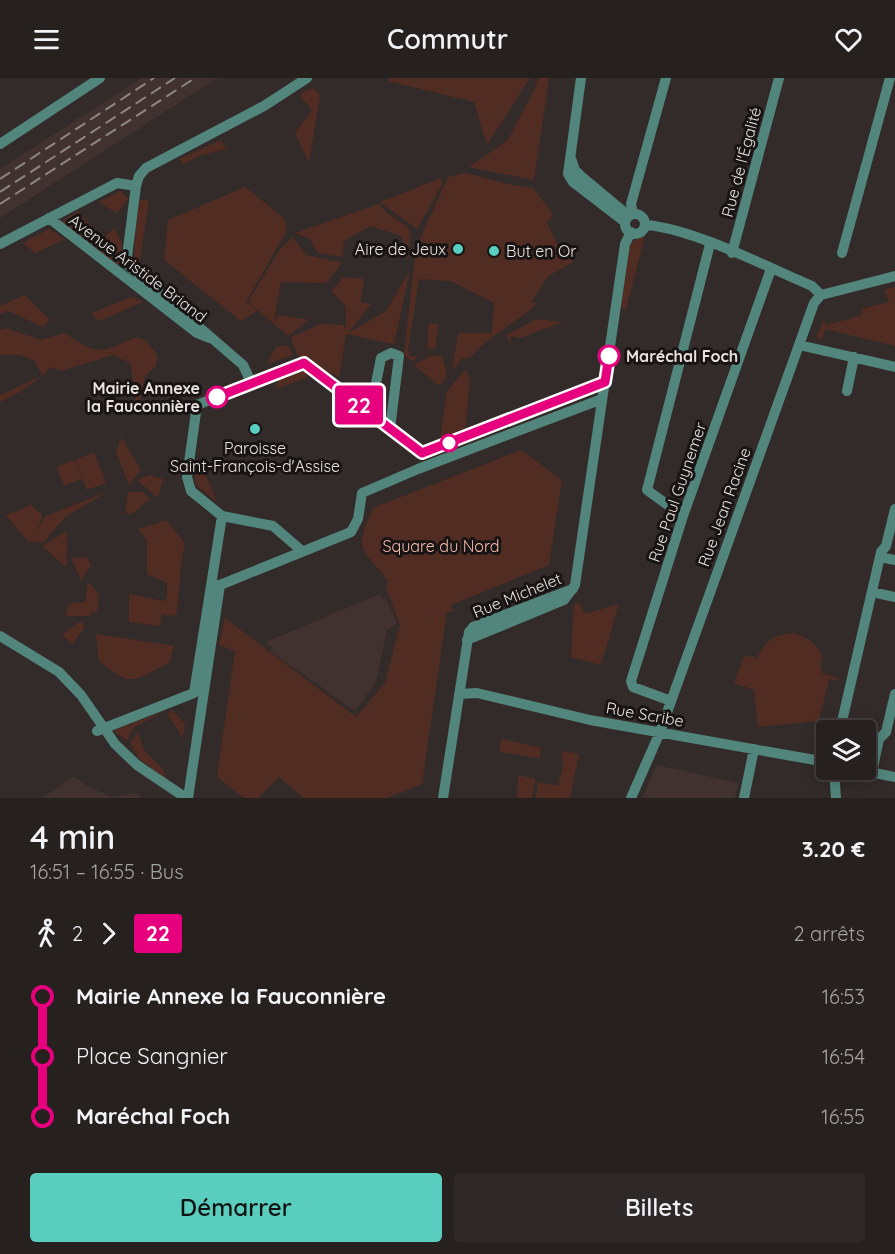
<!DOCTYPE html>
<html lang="fr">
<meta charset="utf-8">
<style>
:root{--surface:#26201f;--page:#2e2828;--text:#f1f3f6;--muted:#a4a3a4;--line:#423e3d;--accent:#5acebe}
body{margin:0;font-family:Quicksand,sans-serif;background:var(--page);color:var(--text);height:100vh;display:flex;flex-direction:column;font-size:22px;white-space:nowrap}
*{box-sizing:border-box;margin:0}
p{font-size:20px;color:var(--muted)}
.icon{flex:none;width:33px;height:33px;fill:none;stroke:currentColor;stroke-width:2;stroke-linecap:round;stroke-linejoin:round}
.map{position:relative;height:720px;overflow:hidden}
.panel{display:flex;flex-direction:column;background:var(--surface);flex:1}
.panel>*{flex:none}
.badge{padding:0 12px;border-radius:4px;font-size:21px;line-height:39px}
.controls{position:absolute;left:816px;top:642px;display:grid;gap:12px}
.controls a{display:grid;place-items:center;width:60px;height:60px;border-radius:6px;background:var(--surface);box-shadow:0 3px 15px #0003,0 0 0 2px var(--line);font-size:30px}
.map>.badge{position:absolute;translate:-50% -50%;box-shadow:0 0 0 3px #fff}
.legs{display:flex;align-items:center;gap:9px;height:66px;padding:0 30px;font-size:20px}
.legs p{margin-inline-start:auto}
.overview{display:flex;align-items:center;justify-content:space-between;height:102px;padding:0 30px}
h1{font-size:33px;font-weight:600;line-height:45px}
.cta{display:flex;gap:12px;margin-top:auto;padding:12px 30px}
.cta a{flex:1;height:69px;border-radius:6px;background:var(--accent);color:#111;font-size:24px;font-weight:600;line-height:69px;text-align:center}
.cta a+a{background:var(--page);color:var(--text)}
ul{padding:0 30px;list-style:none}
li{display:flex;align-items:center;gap:21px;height:60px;font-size:22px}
li i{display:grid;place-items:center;width:9px;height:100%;margin:0 8px;background:currentColor}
li i::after{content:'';width:15px;height:15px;margin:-8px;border:4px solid;border-radius:50%;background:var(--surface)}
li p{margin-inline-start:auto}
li:first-child i{background:linear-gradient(#0000 50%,currentColor 0)}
li:last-child i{background:linear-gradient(currentColor 50%,#0000 0)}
header{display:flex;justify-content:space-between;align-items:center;height:78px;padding:0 30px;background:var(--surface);font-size:27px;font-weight:600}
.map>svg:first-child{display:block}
.built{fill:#41322f}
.green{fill:#512c22}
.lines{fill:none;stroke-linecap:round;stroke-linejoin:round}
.minor{stroke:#52857c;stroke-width:10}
.rail{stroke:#8c8684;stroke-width:2;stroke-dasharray:12 6;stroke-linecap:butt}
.line-1-casing{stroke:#fff;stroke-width:14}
.line-1{stroke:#e6007e;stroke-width:9}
.poi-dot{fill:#5acebe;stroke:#181413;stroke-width:2}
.stop-1-dot{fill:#fff;stroke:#e6007e;stroke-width:3}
.labels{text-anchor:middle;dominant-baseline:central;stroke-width:6;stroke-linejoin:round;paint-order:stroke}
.street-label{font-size:16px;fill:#e7e2e0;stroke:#181413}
.poi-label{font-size:16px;fill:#e7e2e0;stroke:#181413;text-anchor:end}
.stop-label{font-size:16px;font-weight:bold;fill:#e7e2e0;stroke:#181413;text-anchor:start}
.park-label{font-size:16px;fill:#fabcac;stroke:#181413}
</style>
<header><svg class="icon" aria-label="menu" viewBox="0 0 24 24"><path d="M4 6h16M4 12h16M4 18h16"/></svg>Commutr<svg class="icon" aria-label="heart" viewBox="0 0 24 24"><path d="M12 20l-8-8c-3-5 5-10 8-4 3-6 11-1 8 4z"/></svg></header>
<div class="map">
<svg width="895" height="720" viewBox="0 0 895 720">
<rect width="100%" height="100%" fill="#332b29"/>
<path class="built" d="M142 0H217L0 140V91Z
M380 516 382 521 386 520 397 546 387 552 376 604 355 633 270 573 272 570 266 564Z
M657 687 738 705 735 720H642Z
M74 698 87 708 112 719 137 715 142 720H42Z"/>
<path class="green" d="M389 0H530L487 67 474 24 388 3Z
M538 0H549L534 102 469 89 508 62 535 10Z
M314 10 320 18 309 84 295 55 312 32 300 18 304 13Z
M221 62 226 71 198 78 184 86 179 81Z
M465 95C488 100 510 108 533 110L553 136 547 145 562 176 572 171 573 184 547 199 531 225H537C517 246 489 256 471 279L461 281 452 293 458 255H492L494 225 451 203 419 201 408 272 410 278 419 279 411 283 404 276 416 169 448 99Z
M441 100 442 107 417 151 380 124Z
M245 109 285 141 286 154 246 224 257 233 241 243 164 182 168 142Z
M121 113 128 121 117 135 98 124Z
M140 122H149L139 188 134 185 135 155Z
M379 126 388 136 408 149 411 158 407 182 402 177 403 159 371 148 344 163 342 179 318 175 310 161 295 155Z
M78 133 107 167 103 161 114 150 123 166 119 180 121 184 115 188 61 144Z
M49 151 65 161 35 175 23 165Z
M645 157 626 232 618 227 624 188 631 165Z
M293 159 306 177 342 185 326 205 281 204 274 244 279 237 309 242 288 258 248 224 280 171Z
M410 192 394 266 346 256 339 299 297 277 291 259 321 246 344 247 346 252V229L331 213 344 199 364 201 361 224 371 226 348 255 386 233Z
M895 209V268L825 251 822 261 816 260 824 240 826 247 860 238 862 236 861 231 889 224 884 212Z
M25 217 50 242 43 249 8 233 0 236V228Z
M132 219 143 224 99 243 91 235Z
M537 241 563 244 520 260 511 258 510 266 506 257Z
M429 245 439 247 435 271 427 270Z
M5 250 41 262 65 255C98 279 101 274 137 259L146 263 158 278 155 289 145 298 138 335 130 285 113 277 61 293 51 289C37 303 21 315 0 324V317L42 298 35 283 20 277H0V252Z
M288 267 293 277 267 286 276 269Z
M432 277 442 278C445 290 451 301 438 307L414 287Z
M306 291 307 300 275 311 280 301Z
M466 291 470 303 465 350 440 362 447 313Z
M121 359 141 392 129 407 116 374Z
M521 372 562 402 549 487 451 527 453 534H447L422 706 387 720H304L279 699 258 720H244L217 699 235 573 219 567 225 540 356 639 385 605 400 547 386 509 388 502C360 469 354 472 373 430Z
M94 374 106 405 87 412 75 382Z
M74 382 82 401 64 408 57 389Z
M204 386V393L217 424 195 406V391Z
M149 397 163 401 158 420 137 402Z
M109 413 65 439 43 465 28 463 6 437 31 427 43 438 35 454 46 438Z
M128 414H143L150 421 132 436 125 435Z
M166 442 185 465C179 489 180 513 176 538L162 536 159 548 129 544V516L164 523 167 519V505L147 496V462L138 451Z
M67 453 66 489 42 468Z
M86 479 91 487 81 503 72 480Z
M88 504 99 516 97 534 90 535 91 538H66L69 526 85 524Z
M579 525 585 536 619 526 601 587 571 579 574 526Z
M81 543 85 549 72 566 62 557Z
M792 555C807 559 815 564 822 578L820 589 823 596 839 600V603L829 601 819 643 758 649 754 612 734 605 744 578 755 579 756 584C762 565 772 557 792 555Z
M96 556 174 568 170 584C132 604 133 610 99 583Z
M171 631 185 646 183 660 168 637Z
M167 632 134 649 127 662 115 655V652Z
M138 654 144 672 163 691 166 701 139 681 130 665Z
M501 661 541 670 540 680 500 674Z
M563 673 579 676 570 720H536L538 704 558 708 564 684 561 683Z
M518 697 535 701 532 720H517Z"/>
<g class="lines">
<path class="minor" d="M581 0 568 96 573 104 625 144
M0 66 100 0
M571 80 575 92 581 98 629 138
M633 136 631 126 666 0
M625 146a10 10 0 1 1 20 0a10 10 0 1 1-20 0Z
M49 140 197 255 209 260
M645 147C692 150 767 189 812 208L821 217
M0 166 117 105 136 108
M732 175 779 0
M842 175 890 0
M821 217 895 198
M799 267 895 289
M252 306 243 287 126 186 136 108 139 98 146 90 264 28 307 0
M847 313 854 279
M365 332 373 320 381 280 391 275 399 278 390 351
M422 375 605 304
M683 438 647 412 710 166
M302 473 273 448 222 438 191 413 187 399 197 327 304 285 422 375
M880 479 895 482
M212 505 220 507 351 454 358 441 362 415 418 391 602 321
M872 514 895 519
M0 558 59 594 81 617 115 666 137 687 186 720
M467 562 564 522 575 507 625 166 631 154
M194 615 222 438
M459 616 477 615 590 642 826 684
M671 623 633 609 631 603 683 438 771 191
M840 652 881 474 886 468 895 431
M97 653 194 615
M866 658 879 661
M834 692 836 720
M860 692 895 699
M872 694 879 661 886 654 895 616
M188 720 220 507
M443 720 469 554 473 549 573 511
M631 720 660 654 799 267 814 225 821 217
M744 720 754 671"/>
<path class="rail" d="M0 101 154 0
M0 114 175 0
M0 126 195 0"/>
</g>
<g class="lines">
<g class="line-1-casing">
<path id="line-1" d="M217 319 304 285 422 375 605 304 609 278"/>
</g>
<use href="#line-1" class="line-1"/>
</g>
<g class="poi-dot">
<circle cx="458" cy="171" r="6"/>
<circle cx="494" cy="173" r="6"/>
<circle cx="255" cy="351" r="6"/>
</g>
<g class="stop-1-dot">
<circle cx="609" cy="278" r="10"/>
<circle cx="217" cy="319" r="10"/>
<circle cx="449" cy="365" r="8"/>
</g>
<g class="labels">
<g class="street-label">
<text transform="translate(741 84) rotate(-75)">Rue de l'Égalité</text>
<text transform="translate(138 190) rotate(37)">Avenue Aristide Briand</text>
<text transform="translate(677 414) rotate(-71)">Rue Paul Guynemer</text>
<text transform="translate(724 429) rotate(-70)">Rue Jean Racine</text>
<text transform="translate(517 517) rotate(-22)">Rue Michelet</text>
<text transform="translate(645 636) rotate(10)">Rue Scribe</text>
</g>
<g class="poi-label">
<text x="446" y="171">Aire de Jeux</text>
<text x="506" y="173" text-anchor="start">But en Or</text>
<text x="255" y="370" text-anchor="middle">Paroisse<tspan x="255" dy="18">Saint-François-d'Assise</tspan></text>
</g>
<g class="stop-label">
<text x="626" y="278">Maréchal Foch</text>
<text x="200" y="310" text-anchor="end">Mairie Annexe<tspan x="200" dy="18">la Fauconnière</tspan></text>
</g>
<g class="park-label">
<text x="441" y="468">Square du Nord</text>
</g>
</g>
</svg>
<div class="controls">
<a><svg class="icon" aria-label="layers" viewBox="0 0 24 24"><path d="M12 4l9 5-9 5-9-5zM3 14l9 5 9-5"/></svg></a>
</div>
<b class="badge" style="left:359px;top:327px;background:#e6007e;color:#fff">22</b>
</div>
<section class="panel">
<div class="overview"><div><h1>4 min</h1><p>16:51 – 16:55 · Bus</p></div><b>3.20 €</b></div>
<div class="legs"><svg class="icon" aria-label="walk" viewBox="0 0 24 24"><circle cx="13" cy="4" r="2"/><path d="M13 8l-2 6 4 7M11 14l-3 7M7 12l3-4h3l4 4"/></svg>2<svg class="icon" aria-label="forward" viewBox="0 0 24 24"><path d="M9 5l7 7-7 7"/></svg><b class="badge" style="background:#e6007e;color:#fff">22</b><p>2 arrêts</p></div>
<ul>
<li><i style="color:#e6007e"></i><b>Mairie Annexe la Fauconnière</b><p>16:53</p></li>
<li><i style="color:#e6007e"></i><span>Place Sangnier</span><p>16:54</p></li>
<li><i style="color:#e6007e"></i><b>Maréchal Foch</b><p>16:55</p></li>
</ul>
<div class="cta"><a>Démarrer</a><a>Billets</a></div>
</section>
